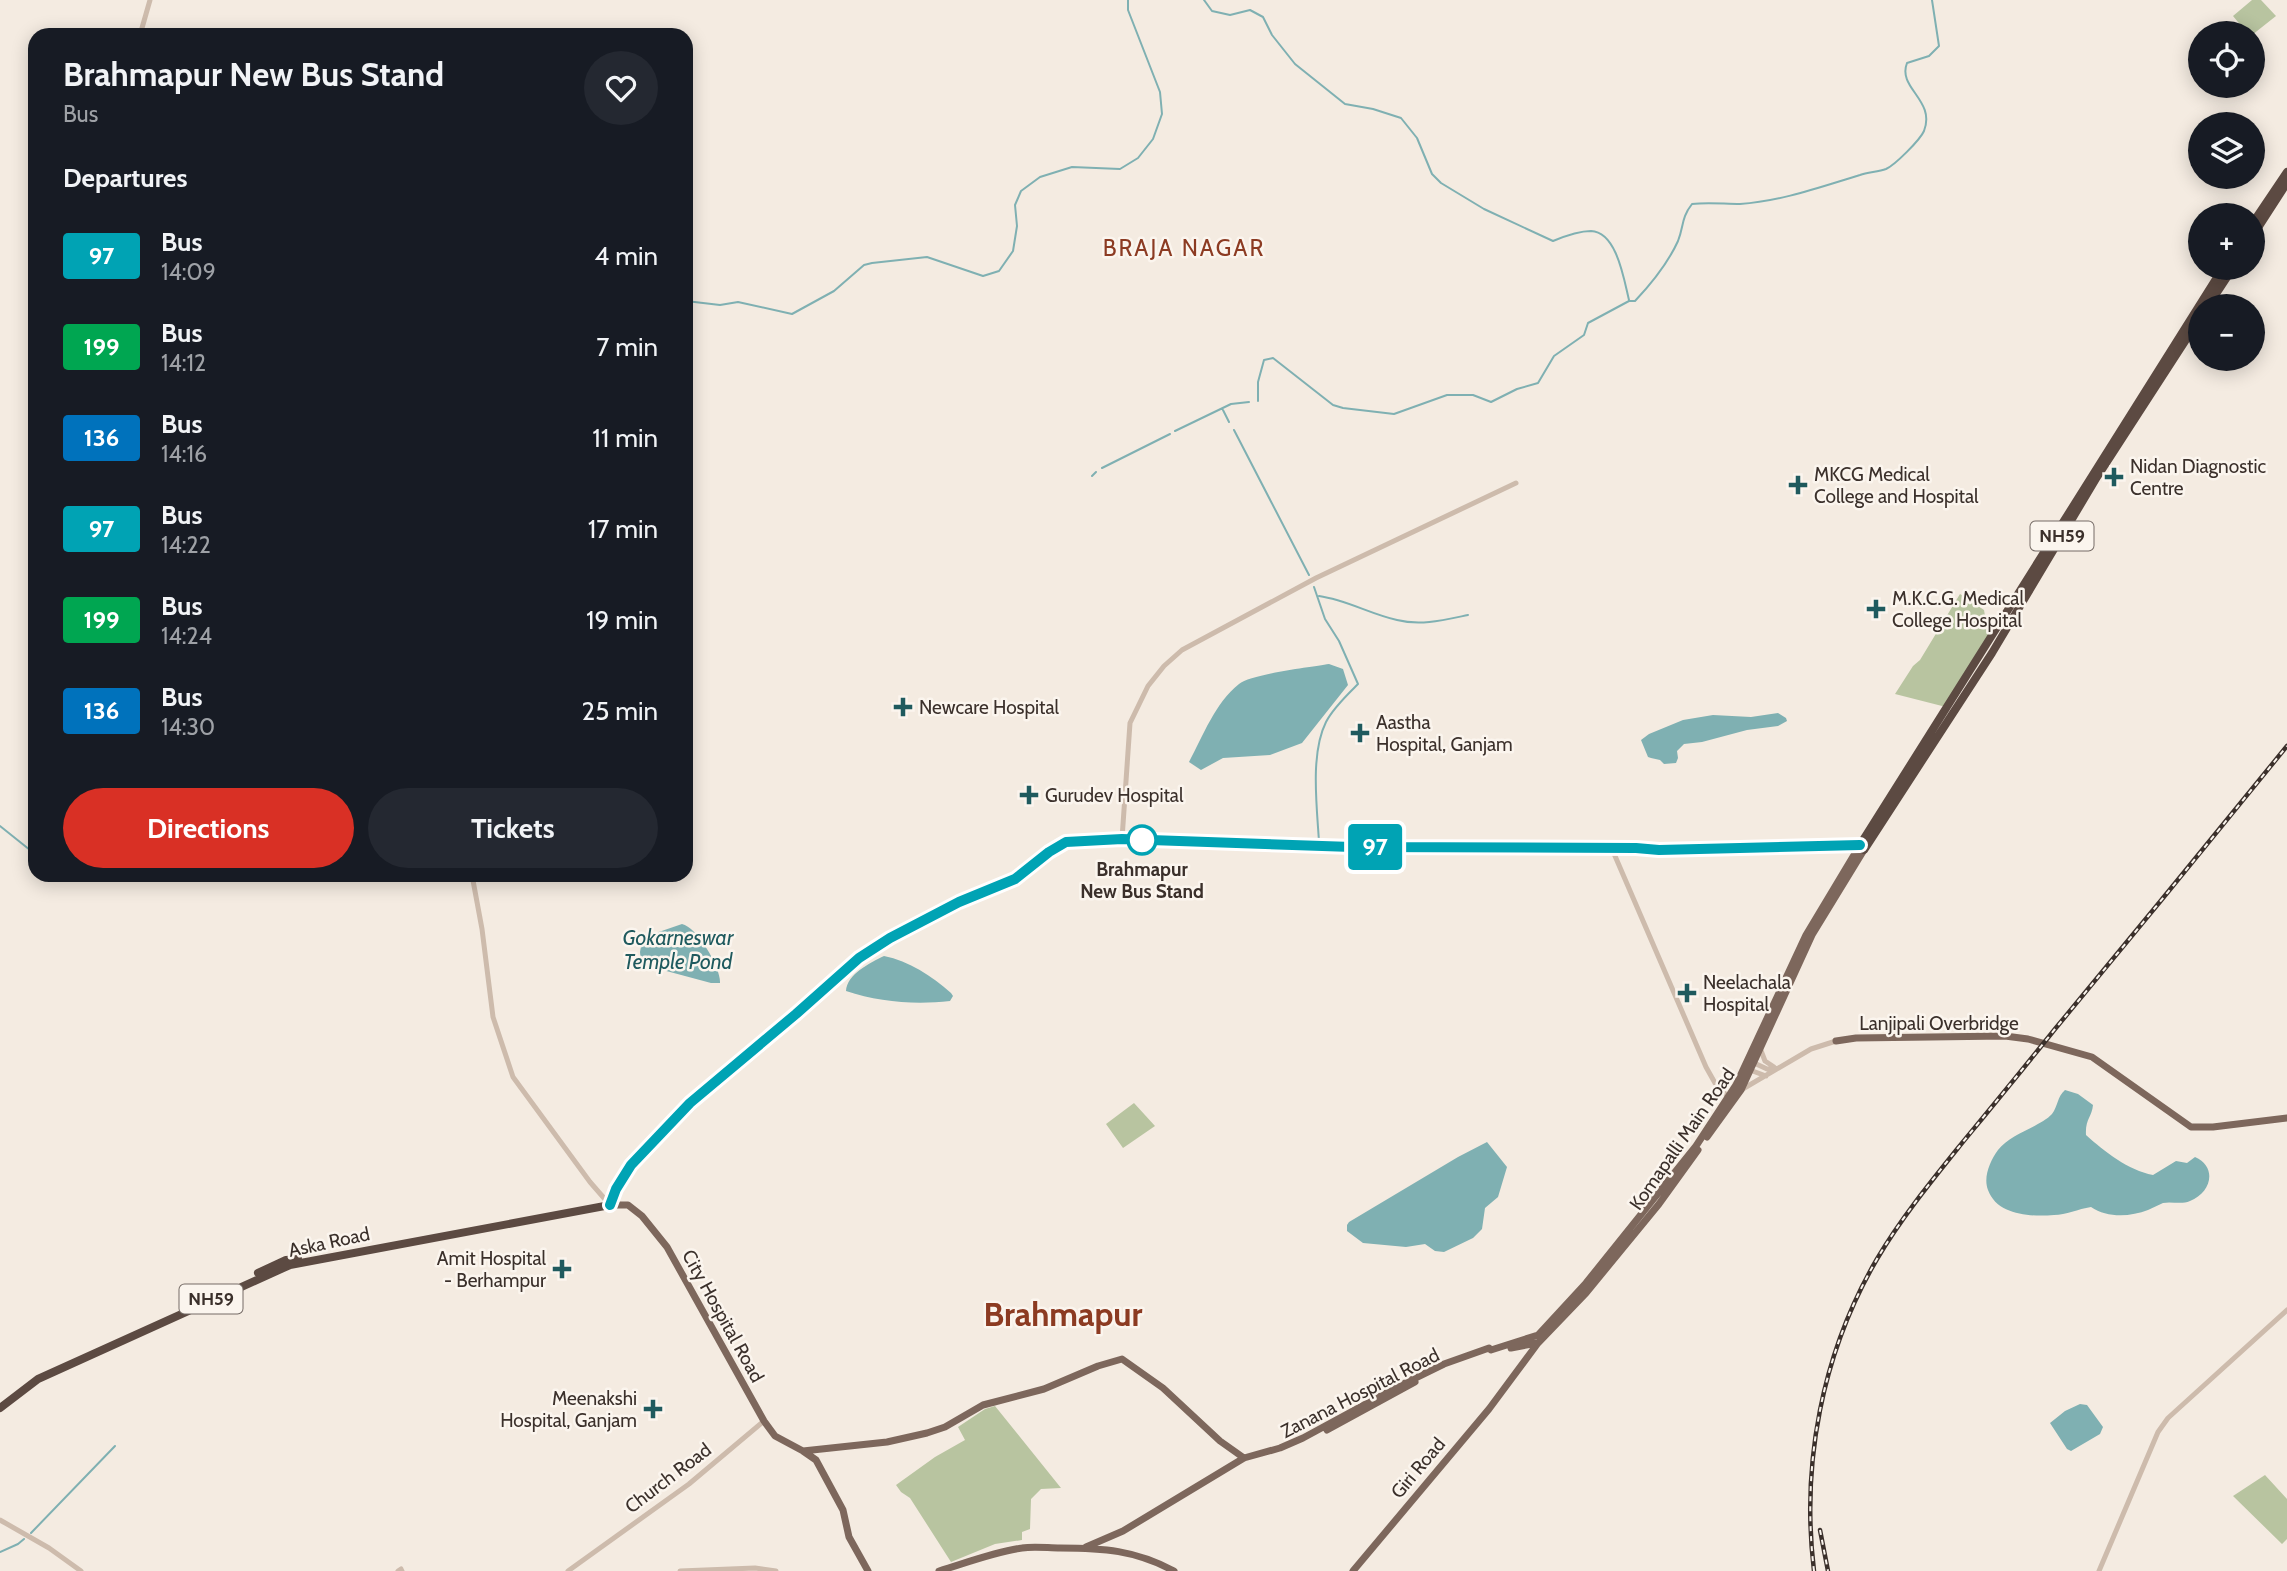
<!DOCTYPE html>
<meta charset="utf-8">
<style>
:root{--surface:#171b24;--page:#242831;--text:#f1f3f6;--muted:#9ea1a6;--accent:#d93025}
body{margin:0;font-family:Cabin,sans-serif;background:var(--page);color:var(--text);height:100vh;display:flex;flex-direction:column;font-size:26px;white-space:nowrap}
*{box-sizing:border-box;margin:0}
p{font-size:23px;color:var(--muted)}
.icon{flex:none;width:38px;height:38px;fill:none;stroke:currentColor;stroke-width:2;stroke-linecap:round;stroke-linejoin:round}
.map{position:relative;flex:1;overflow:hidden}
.drawer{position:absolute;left:28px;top:28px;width:665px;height:854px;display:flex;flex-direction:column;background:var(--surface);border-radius:21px;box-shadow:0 4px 18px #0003}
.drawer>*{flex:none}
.badge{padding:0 14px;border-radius:5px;font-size:24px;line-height:46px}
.buttons{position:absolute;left:2188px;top:21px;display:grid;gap:14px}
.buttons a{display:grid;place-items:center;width:77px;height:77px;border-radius:50%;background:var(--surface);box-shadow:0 4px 18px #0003;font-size:35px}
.map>.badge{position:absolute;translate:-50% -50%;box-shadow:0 0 0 4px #fff}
h2{padding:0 35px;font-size:26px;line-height:63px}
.round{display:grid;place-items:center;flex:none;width:74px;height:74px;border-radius:37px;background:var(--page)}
.summary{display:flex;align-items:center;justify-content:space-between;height:119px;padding:0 35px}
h1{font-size:33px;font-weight:700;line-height:52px}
.primary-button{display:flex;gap:14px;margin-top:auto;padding:14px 35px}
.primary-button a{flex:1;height:80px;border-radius:42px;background:var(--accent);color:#fff;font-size:28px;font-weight:700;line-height:80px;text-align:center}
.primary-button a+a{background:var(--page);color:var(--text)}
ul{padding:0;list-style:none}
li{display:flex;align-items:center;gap:21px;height:91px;padding:0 35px}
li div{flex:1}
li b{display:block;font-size:26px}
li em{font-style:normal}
li .badge{min-width:77px;font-weight:700;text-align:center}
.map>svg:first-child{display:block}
.green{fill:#b8c4a0}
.water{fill:#7fb0b2}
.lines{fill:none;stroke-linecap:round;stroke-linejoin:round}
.stream{stroke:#7fb0b2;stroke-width:2}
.minor{stroke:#cdbbac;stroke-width:5}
.major{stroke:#7d675c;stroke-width:7}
.highway{stroke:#5c4a42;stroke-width:8}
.rail-casing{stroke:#3b302b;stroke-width:4.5}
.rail{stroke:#fbf5ee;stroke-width:2;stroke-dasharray:5;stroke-linecap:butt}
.line-casing{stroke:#fff;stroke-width:16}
.line{stroke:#00a3b4;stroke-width:10}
.poi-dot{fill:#1f5a5e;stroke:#fbf5ee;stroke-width:2.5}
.stop-dot{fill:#fff;stroke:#00a3b4;stroke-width:3.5}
.labels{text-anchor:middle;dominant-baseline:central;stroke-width:5;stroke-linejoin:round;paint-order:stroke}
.shield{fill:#fbf5ee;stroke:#756b66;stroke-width:2}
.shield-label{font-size:18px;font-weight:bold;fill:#3b302b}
.poi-label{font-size:19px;fill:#3b302b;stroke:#fbf5ee;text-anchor:start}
.stop-label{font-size:19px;font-weight:bold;fill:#3b302b;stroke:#fbf5ee}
.street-label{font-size:19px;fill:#3b302b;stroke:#fbf5ee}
.water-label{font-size:21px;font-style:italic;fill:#1f5a5e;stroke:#fbf5ee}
.quarter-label{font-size:23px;letter-spacing:2px;fill:#8c3b22;stroke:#fbf5ee}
.town-label{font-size:33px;font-weight:bold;fill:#8c3b22;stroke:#fbf5ee}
</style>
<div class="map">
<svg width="2287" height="1571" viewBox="0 0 2287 1571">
<rect width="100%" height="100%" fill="#f4ebe1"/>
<path class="green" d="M2252 0H2261L2276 16 2252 35V33H2247L2233 16Z
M1960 594 1984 610 1986 622 1994 628 1946 707 1895 694 1913 666 1920 660Z
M1134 1103 1155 1126 1123 1148 1106 1124Z
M995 1406 1061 1488 1041 1489 1031 1499 1030 1529 1022 1532V1540L995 1544 951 1562 910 1498 901 1492 896 1485 935 1457 965 1440 958 1427 985 1409Z
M2265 1475 2287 1499V1539L2282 1544 2233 1496Z"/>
<path class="water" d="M1329 664 1343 669 1348 685 1302 743 1270 755 1223 758 1201 770 1189 762C1203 736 1215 703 1239 684 1251 674 1311 667 1329 664Z
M1778 713 1786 718 1787 721 1778 726 1747 730 1702 742 1684 744 1677 751 1678 758 1676 763 1664 764 1660 760 1651 758 1648 757 1641 740 1649 734 1683 720 1713 715 1751 717Z
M682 924C697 927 721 968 720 983H711L644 965 641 962 640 952 642 941 650 935Z
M884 956C909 961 932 976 951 993L953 996 950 1001C915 1005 879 1002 846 991 847 974 870 963 884 956Z
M2065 1090 2078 1094 2093 1105C2092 1117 2085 1119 2086 1135 2105 1152 2128 1170 2153 1175L2176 1161 2187 1163 2195 1157C2218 1167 2211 1193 2190 1201 2181 1205 2172 1201 2163 1203 2158 1205 2153 1208 2148 1210 2130 1217 2107 1218 2091 1207 2078 1209 2066 1215 2054 1215 2030 1217 1997 1215 1988 1190 1983 1177 1990 1161 1998 1150 2011 1133 2040 1127 2052 1114 2058 1106 2057 1097 2065 1090Z
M1487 1142 1507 1167 1498 1197 1485 1208 1482 1229 1473 1238 1444 1252 1435 1251 1425 1244 1406 1247 1363 1243 1347 1231V1225L1349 1222 1458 1157Z
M2080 1404 2087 1405 2103 1427 2100 1434 2071 1451 2067 1449 2050 1423 2065 1411Z"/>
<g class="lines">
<path class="stream" d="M1204 0 1212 11 1230 15 1250 10 1263 17 1272 35 1295 64 1345 104 1373 109 1401 118 1417 138 1432 174 1441 183 1484 209 1553 241C1565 236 1578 231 1591 231 1617 232 1624 280 1629 300
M686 301 720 305 738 302 792 314 834 291 864 265 872 263 927 257 983 276 999 271 1013 251 1017 226 1015 205 1021 191 1040 177 1072 167 1120 169 1138 158 1153 139 1162 114 1160 92 1128 10V0
M1258 401V382L1264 360 1273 358 1333 405 1343 408 1394 414 1447 395H1473L1491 402 1517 389 1538 383 1554 356 1584 335 1588 323 1629 301H1635C1652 283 1668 263 1678 241 1684 226 1681 218 1692 204 1708 202 1724 204 1740 204 1782 201 1820 187 1860 175 1868 172 1878 172 1886 169 1895 165 1920 140 1924 131 1936 100 1897 88 1907 63L1929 56 1939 46 1932 0
M1223 410 1229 422
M1234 430 1309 575
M1175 431 1231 404 1249 402
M1102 468 1170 434
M1092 476 1096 472
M1314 587 1325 619 1339 641 1358 684C1347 695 1333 708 1326 722 1310 754 1317 807 1319 842
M1319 596C1347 600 1370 614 1397 620 1421 626 1444 620 1468 615
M0 826 35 854
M31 1533 115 1446
M0 1552 18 1544 24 1539"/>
<path class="minor" d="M140 35 150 0
M1122 839 1130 723 1148 686 1164 666 1182 650 1316 578 1516 483
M1612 849 1706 1067 1715 1083 1728 1097
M472 875 482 929 493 1017 513 1077 590 1182 610 1205
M1760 1048 1765 1061 1774 1067
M1752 1062 1767 1069 1775 1068
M1750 1070 1766 1076
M1741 1090 1811 1049 1836 1041
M0 1520 49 1548 81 1571
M398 1571 401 1569 402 1571
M568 1571 689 1484 764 1421
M680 1571 755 1568 776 1571
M2099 1571 2158 1432 2168 1418 2287 1310"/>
<path class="major" d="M1836 1041 1856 1038 2005 1036 2028 1039 2092 1057 2191 1127H2213L2287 1118
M1707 1137 1741 1090 1812 935 1864 850
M610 1205H628L642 1216 667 1247 764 1421 775 1436 803 1451 816 1460 843 1510 849 1537 868 1571
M1511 1348 1537 1343
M1327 1430 1415 1382
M803 1451 887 1442 927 1433 945 1427 983 1405 1044 1389 1098 1366 1122 1359 1163 1388 1220 1441 1244 1458
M1086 1547 1123 1531 1244 1458 1280 1448 1303 1438 1397 1387 1444 1364 1489 1348 1491 1350 1538 1335 1586 1283 1696 1146 1736 1085 1806 935 1860 845
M939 1571C966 1563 994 1552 1022 1548 1034 1546 1048 1548 1060 1548 1103 1548 1135 1550 1174 1571
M1353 1571 1489 1409 1538 1343 1586 1293 1659 1204 1698 1150"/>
<path class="highway" d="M2252 224 2287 172
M2252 237 2287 183
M2208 306 2233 268
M1860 845 2223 268
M1860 845 1864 850 1992 653 2097 477 2200 318
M258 1273 286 1260 298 1259
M0 1408 38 1379 290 1265 610 1205 616 1189 631 1165 690 1103 796 1014 848 966 890 938 959 902 1015 879 1049 852 1066 842 1122 839 1352 847 1659 850 1860 845"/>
<g class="rail-casing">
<path id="rail" d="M1820 1530 1828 1571
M1814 1571C1801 1464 1822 1353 1877 1259 1900 1220 1929 1184 1958 1148 1990 1109 2023 1069 2055 1029 2133 935 2210 841 2287 746"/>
</g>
<use href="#rail" class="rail"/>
</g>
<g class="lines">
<g class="line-casing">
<path id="line" d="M610 1205 616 1189 631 1165 690 1103 796 1014 859 958 890 938 959 902 1015 879 1049 852 1066 842 1122 839 1352 847 1636 848 1659 850 1860 845"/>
</g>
<use href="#line" class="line"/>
</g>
<g class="poi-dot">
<path d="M2110.5 466.5h7v7h7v7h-7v7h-7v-7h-7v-7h7z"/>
<path d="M1794.5 474.5h7v7h7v7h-7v7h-7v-7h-7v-7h7z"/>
<path d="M1872.5 598.5h7v7h7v7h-7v7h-7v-7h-7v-7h7z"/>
<path d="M899.5 696.5h7v7h7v7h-7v7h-7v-7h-7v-7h7z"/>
<path d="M1356.5 722.5h7v7h7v7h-7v7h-7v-7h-7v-7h7z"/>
<path d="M1025.5 784.5h7v7h7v7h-7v7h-7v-7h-7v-7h7z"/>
<path d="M1683.5 982.5h7v7h7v7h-7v7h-7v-7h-7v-7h7z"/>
<path d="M558.5 1258.5h7v7h7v7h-7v7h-7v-7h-7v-7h7z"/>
<path d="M649.5 1398.5h7v7h7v7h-7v7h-7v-7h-7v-7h7z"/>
</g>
<circle class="stop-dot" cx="1142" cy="840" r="14"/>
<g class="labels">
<g class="shield">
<rect x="2030.5" y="521.5" width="63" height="29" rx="5"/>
<rect x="179.5" y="1284.5" width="63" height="29" rx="5"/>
</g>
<g class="shield-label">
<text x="2062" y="536">NH59</text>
<text x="211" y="1299">NH59</text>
</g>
<g class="poi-label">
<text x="2130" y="466">Nidan Diagnostic<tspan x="2130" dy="22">Centre</tspan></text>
<text x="1814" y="474">MKCG Medical<tspan x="1814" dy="22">College and Hospital</tspan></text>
<text x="1892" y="598">M.K.C.G. Medical<tspan x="1892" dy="22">College Hospital</tspan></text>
<text x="919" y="707">Newcare Hospital</text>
<text x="1376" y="722">Aastha<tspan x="1376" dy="22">Hospital, Ganjam</tspan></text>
<text x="1045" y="795">Gurudev Hospital</text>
<text x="1703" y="982">Neelachala<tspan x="1703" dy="22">Hospital</tspan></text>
<text x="546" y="1258" text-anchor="end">Amit Hospital<tspan x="546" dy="22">- Berhampur</tspan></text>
<text x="637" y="1398" text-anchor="end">Meenakshi<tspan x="637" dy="22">Hospital, Ganjam</tspan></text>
</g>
<g class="stop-label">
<text x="1142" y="869">Brahmapur<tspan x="1142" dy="22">New Bus Stand</tspan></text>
</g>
<g class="street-label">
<text x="1939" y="1023">Lanjipali Overbridge</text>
<text transform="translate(1682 1139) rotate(-55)">Komapalli Main Road</text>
<text transform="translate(329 1242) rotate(-12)">Aska Road</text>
<text transform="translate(723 1316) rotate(61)">City Hospital Road</text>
<text transform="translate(1360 1393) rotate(-27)">Zanana Hospital Road</text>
<text transform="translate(1418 1468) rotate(-50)">Giri Road</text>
<text transform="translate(668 1478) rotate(-37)">Church Road</text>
</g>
<g class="water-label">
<text x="678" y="937">Gokarneswar<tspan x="678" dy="24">Temple Pond</tspan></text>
</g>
<g class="quarter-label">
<text x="1184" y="248">BRAJA NAGAR</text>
</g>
<g class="town-label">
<text x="1063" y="1314">Brahmapur</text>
</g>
</g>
</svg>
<div class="buttons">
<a><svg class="icon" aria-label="locate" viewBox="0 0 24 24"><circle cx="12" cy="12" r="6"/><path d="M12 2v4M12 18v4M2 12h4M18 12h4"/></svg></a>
<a><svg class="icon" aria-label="layers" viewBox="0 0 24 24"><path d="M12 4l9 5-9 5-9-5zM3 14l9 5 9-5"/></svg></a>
<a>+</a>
<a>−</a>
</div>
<b class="badge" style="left:1375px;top:847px;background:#00a3b4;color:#fff">97</b>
<section class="drawer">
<div class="summary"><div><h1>Brahmapur New Bus Stand</h1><p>Bus</p></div><a class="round"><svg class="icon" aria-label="heart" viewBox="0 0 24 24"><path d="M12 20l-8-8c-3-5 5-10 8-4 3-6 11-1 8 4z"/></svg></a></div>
<h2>Departures</h2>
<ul>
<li><span class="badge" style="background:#00a3b4;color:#fff">97</span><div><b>Bus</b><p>14:09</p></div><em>4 min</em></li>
<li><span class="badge" style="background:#00a651;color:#fff">199</span><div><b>Bus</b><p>14:12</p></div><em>7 min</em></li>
<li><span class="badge" style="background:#0072bc;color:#fff">136</span><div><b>Bus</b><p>14:16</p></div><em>11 min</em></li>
<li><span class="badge" style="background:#00a3b4;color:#fff">97</span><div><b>Bus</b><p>14:22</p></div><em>17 min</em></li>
<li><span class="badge" style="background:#00a651;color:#fff">199</span><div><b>Bus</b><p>14:24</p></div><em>19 min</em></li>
<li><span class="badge" style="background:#0072bc;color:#fff">136</span><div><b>Bus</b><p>14:30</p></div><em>25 min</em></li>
</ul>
<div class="primary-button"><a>Directions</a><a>Tickets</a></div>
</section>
</div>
